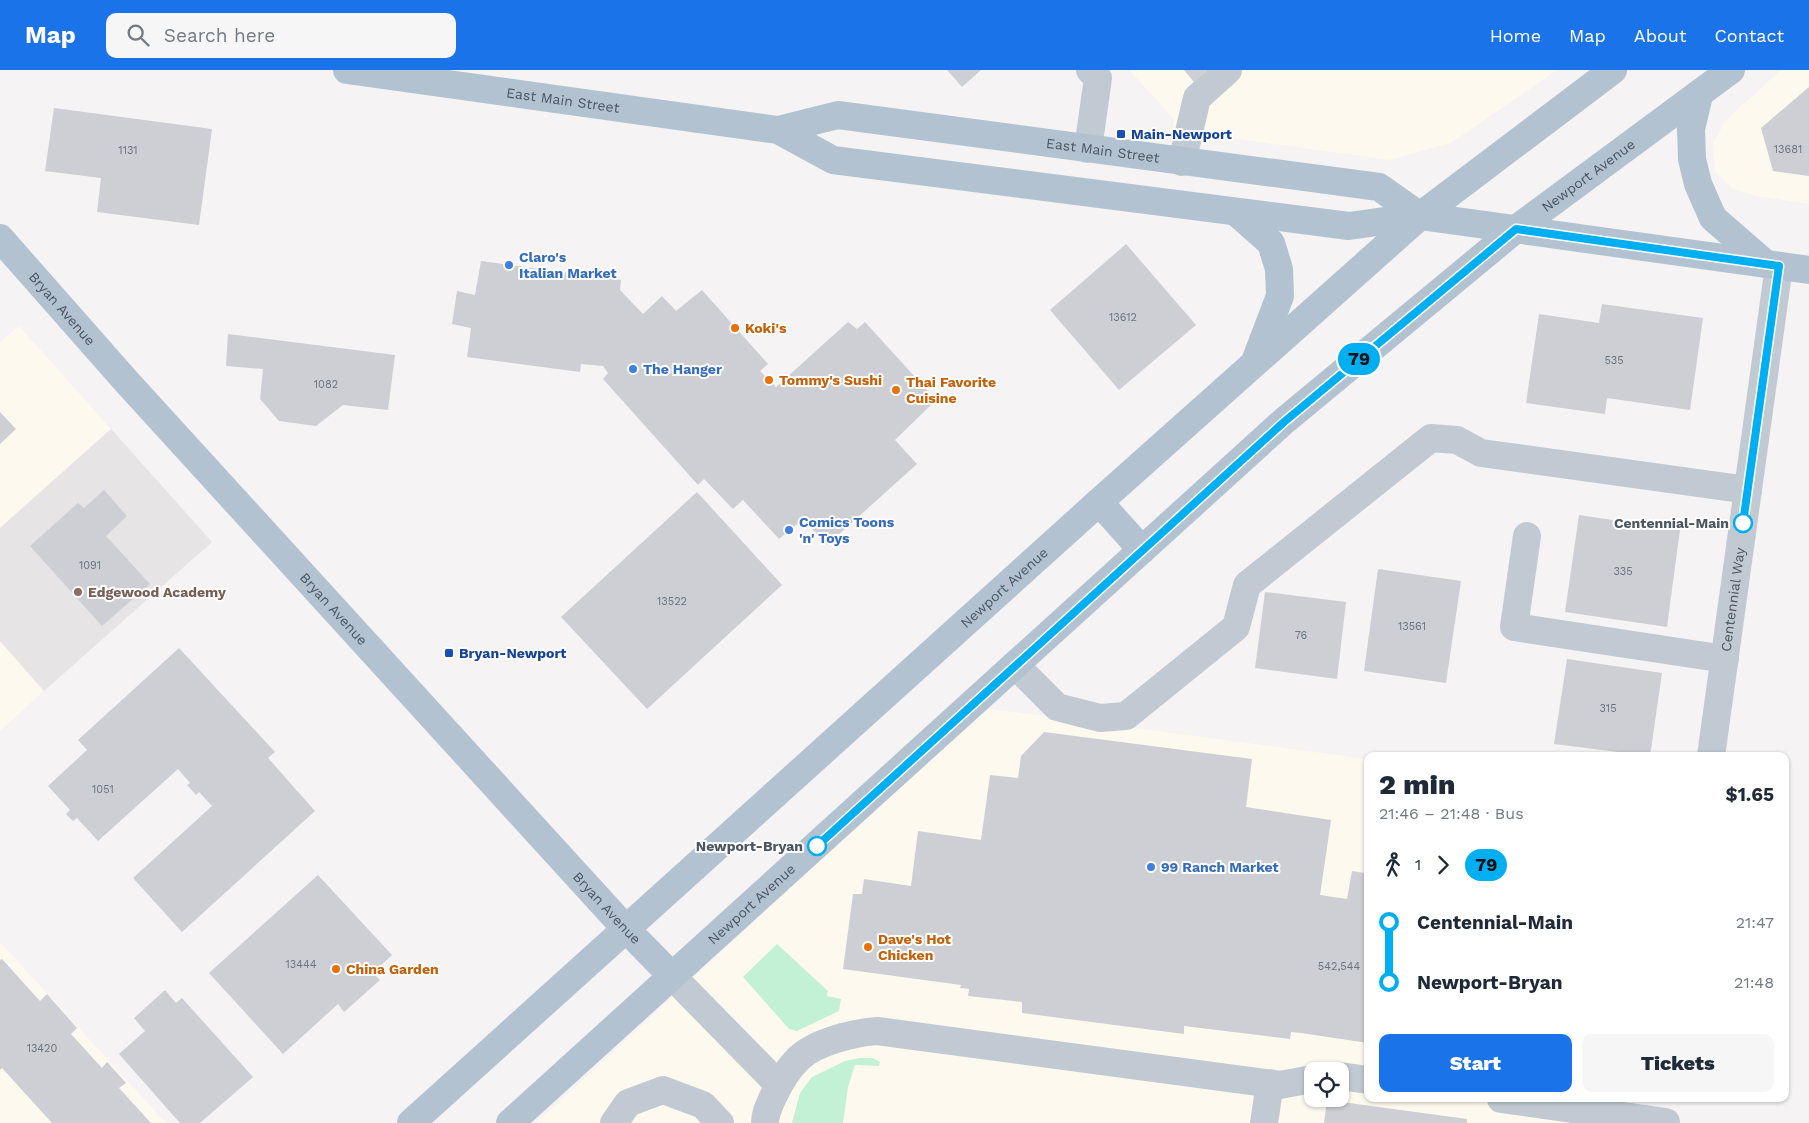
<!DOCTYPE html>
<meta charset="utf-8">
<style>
:root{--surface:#fff;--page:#f6f6f7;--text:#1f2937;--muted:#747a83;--accent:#1a73e8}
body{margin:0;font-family:"Work Sans",sans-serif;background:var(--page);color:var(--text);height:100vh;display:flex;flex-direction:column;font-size:19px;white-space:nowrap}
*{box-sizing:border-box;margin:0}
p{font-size:16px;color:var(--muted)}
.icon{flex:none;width:28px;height:28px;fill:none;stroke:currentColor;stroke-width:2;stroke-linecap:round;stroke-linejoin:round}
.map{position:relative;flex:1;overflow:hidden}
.side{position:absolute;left:1364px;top:682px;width:425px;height:350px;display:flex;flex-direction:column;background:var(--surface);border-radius:10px;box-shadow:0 1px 4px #0004}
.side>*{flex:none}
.badge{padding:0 10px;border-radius:16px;font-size:18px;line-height:32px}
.controls{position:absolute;left:1304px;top:992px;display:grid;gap:10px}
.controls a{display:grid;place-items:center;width:45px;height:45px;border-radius:10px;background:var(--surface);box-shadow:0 1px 4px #0004;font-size:25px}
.map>.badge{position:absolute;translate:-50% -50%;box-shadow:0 0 0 2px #fff}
.legs{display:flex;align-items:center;gap:8px;height:55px;padding:0 15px;font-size:16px}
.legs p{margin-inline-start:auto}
.headline{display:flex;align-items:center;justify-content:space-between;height:85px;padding:0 15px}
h1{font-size:28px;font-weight:800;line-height:38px}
.button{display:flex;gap:10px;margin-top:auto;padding:10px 15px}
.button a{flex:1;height:58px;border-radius:10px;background:var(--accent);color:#fff;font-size:20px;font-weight:800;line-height:58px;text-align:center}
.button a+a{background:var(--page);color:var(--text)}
ul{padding:0 15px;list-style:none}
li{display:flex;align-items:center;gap:18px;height:60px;font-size:19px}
li i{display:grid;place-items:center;width:8px;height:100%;margin:0 6px;background:currentColor}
li i::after{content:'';width:12px;height:12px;margin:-6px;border:4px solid;border-radius:50%;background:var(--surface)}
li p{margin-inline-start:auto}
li:first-child i{background:linear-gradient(#0000 50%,currentColor 0)}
li:last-child i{background:linear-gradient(currentColor 50%,#0000 0)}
header{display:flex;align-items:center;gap:30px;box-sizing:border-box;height:70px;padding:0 25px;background:var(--accent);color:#fff}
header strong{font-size:24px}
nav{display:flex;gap:28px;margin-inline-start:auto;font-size:18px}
.search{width:350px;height:45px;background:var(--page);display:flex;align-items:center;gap:12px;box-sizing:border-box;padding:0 18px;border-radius:10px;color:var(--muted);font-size:19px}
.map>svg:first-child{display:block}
.commercial{fill:#fdf9ef;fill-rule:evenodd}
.education{fill:#e6e4e5}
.green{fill:#c3f1d5}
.building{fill:#cdcfd5}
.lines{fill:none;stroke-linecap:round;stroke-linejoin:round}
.minor{stroke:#c1cad2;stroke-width:28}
.major{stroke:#b3c2d1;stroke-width:28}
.line-1-casing{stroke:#fff;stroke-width:11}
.line-1{stroke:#00aff2;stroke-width:8}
.transit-dot{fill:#1a4fb4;stroke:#fff;stroke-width:2}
.shop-dot{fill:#3f7fe0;stroke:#fff;stroke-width:2}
.food-dot{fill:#e8710a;stroke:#fff;stroke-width:2}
.stop-1-dot{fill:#fff;stroke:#00aff2;stroke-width:2.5}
.education-dot{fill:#8d6e63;stroke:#fff;stroke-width:2}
.labels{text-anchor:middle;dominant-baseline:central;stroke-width:4;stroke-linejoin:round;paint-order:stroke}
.number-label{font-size:11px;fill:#6b747e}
.street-label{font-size:14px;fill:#4a5661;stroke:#fff}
.transit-label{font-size:14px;font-weight:bold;fill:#164399;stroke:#fff;text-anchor:start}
.shop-label{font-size:14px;font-weight:bold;fill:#366cbe;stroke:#fff;text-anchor:start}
.food-label{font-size:14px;font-weight:bold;fill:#c56008;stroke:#fff;text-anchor:start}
.stop-label{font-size:14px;font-weight:bold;fill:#4a5661;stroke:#fff;text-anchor:end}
.education-label{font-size:14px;font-weight:bold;fill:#785e54;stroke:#fff;text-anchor:start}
</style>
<header>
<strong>Map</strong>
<div class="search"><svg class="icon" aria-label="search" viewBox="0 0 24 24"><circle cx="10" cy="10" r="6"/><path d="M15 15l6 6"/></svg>Search here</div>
<nav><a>Home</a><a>Map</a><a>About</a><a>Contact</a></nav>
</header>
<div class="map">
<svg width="1809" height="1053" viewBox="0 0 1809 1053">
<rect width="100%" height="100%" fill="#f5f3f3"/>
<path class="commercial" d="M1129 0H1557L1451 73 1390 90 1173 60 1174 49Z
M1781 0H1809V134L1756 126 1732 118 1715 102 1713 74 1725 51Z
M19 256 111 359 0 458V272Z
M0 571 44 621 0 661Z
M985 638 1367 689 1368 1029H1632L1629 1053H536ZM1312 1001H1340V1029H1312Z
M0 872 166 1053H0Z"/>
<path class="education" d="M111 359 212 472 44 621 0 571V458Z"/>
<path class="green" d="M777 874 828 921 827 926 841 929 839 941 797 961 789 959 743 907Z
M859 988H873L880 992 879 996 855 995 848 1017 843 1053H792L800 1023 812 1007 845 991Z"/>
<path class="building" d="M947 0H981L962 17Z
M1184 0H1207L1194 12Z
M1809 17V106L1773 101 1761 58Z
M54 38 212 59 199 155 97 142 101 108 45 101Z
M1126 174 1196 255 1119 320 1050 240Z
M481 191 621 210 620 220 643 244 662 226 676 241 702 220 768 294 760 301 776 317 848 252 857 259 865 252 936 330 895 370 917 394 827 475 803 449 779 469 743 430 733 439 704 409 698 415 603 309 608 303 603 296 581 294 580 302 467 287 471 258 452 254 457 221 475 225Z
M1602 234 1703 248 1690 340 1607 328 1605 344 1526 333 1539 244 1599 253Z
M228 264 395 285 388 340 343 335 316 356 279 351 260 329 263 299 226 296Z
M0 342 16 359 0 374Z
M104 420 127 446 106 466 150 514 102 556 30 476 78 433 84 438Z
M697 422 782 515 647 639 561 547Z
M1579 445 1680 460 1667 557 1565 542Z
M1378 499 1461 511 1446 613 1364 601Z
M1265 522 1346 532 1337 609 1255 598Z
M179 578 275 682 268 688 315 741 182 862 133 808 212 736 199 722 196 725 187 715 190 713 178 699 98 771 77 748 73 751 66 744 70 740 48 716 87 680 78 670Z
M1567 589 1662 603 1650 686 1554 674Z
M1044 662 1252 689 1246 737 1331 750 1320 825 1347 829 1352 801 1364 803 1365 795 1368 796V973L1301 963 1291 962 1290 969 1184 956V964L1022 943V932L968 926 969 919 960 918 961 915 843 899 853 824H862L864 809 911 816 918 761 981 770 990 705 1018 708 1021 686Z
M318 805 392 885 373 903 380 910 344 942 338 934 283 984 209 903Z
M2 889 40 931 47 924 77 958 71 964 102 998 107 992 126 1013 119 1018 151 1053H52L2 998 0 1000V890Z
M165 920 176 933 182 928 253 1007 200 1053H180L119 984 145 961 134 948Z
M1327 1030 1467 1049V1053H1324Z"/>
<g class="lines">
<g class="minor">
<path d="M1088 79 1098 8 1090 0"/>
<path d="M1182 92 1197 28 1228 0"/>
<path d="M1527 466 1514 557 1725 589"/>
<path d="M1015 595 1057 637 1100 648 1126 646 1236 557 1247 515 1431 368 1457 370 1481 383 1748 420"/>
<path id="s1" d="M1711 686 1779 196"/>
<path d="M672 906 778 1014"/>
<path d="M1340 1006 1368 1010"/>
<path d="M1501 1029 1666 1052"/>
<path d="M614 1053 628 1033 663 1020 703 1035 720 1053"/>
<path d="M765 1053C765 1043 769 1036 773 1027 779 1014 787 1000 798 989 815 972 853 963 877 961L1280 1015 1312 1009"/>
<path d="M1264 1053 1270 1013"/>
</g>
<g class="major">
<path id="s2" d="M347 0 778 60 833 90 1349 156 1420 146 1809 200"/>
<path d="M1699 25 1691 59 1692 89 1698 114 1713 148 1766 194"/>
<path id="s3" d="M778 60 838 45 1379 117 1420 146"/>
<path d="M1236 142 1271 173 1279 199 1280 226 1256 289"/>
<path id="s4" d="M0 168 126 311 626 859 672 906"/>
<path d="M1099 432 1142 480"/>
<path id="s5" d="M411 1053 1099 432 1420 146 1613 0"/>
<path id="s6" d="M510 1053 1284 351 1516 159 1731 0"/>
</g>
</g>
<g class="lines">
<g class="line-1-casing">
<path id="line-1" d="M817 776 1284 352 1516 159 1779 196 1743 453"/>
</g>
<use href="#line-1" class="line-1"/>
</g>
<g class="transit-dot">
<rect x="1116" y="59" width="10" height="10" rx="2.5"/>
<rect x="444" y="578" width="10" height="10" rx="2.5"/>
</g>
<g class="shop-dot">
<circle cx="509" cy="195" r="5"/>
<circle cx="633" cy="299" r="5"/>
<circle cx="789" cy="460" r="5"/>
<circle cx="1151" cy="797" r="5"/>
</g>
<g class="food-dot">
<circle cx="735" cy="258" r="5"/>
<circle cx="769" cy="310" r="5"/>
<circle cx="896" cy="320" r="5"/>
<circle cx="868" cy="877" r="5"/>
<circle cx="336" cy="899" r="5"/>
</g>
<g class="stop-1-dot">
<circle cx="1743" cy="453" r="9"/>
<circle cx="817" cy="776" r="9"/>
</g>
<circle class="education-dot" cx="78" cy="522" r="5"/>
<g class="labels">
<g class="number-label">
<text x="1788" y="79">13681</text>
<text x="128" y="80">1131</text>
<text x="1123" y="247">13612</text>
<text x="1614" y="290">535</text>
<text x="326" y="314">1082</text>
<text x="90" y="495">1091</text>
<text x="1623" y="501">335</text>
<text x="672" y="531">13522</text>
<text x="1412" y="556">13561</text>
<text x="1301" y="565">76</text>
<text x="1608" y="638">315</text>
<text x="103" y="719">1051</text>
<text x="301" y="894">13444</text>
<text x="1339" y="896">542,544</text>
<text x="42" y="978">13420</text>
</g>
<g class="street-label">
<text stroke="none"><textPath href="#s2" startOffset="218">East Main Street</textPath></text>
<text stroke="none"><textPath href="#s3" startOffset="329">East Main Street</textPath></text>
<text stroke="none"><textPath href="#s6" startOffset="1436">Newport Avenue</textPath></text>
<text stroke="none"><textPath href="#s4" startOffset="94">Bryan Avenue</textPath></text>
<text stroke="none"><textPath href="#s5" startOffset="799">Newport Avenue</textPath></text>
<text stroke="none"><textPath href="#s1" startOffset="158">Centennial Way</textPath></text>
<text stroke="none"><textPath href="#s4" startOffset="499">Bryan Avenue</textPath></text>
<text stroke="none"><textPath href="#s6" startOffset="326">Newport Avenue</textPath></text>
<text stroke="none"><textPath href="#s4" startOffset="904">Bryan Avenue</textPath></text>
</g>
<g class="transit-label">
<text x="1131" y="64">Main-Newport</text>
<text x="459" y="583">Bryan-Newport</text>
</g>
<g class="shop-label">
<text x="519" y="187">Claro's<tspan x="519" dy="16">Italian Market</tspan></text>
<text x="643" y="299">The Hanger</text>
<text x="799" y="452">Comics Toons<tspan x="799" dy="16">'n' Toys</tspan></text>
<text x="1161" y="797">99 Ranch Market</text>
</g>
<g class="food-label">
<text x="745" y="258">Koki's</text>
<text x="779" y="310">Tommy's Sushi</text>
<text x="906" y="312">Thai Favorite<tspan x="906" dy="16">Cuisine</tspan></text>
<text x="878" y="869">Dave's Hot<tspan x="878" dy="16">Chicken</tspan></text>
<text x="346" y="899">China Garden</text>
</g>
<g class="stop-label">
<text x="1729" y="453">Centennial-Main</text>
<text x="803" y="776">Newport-Bryan</text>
</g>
<g class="education-label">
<text x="88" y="522">Edgewood Academy</text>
</g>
</g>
</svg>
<div class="controls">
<a><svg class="icon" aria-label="locate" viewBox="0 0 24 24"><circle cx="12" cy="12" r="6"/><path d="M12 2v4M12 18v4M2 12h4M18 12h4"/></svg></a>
</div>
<b class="badge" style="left:1359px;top:289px;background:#00aff2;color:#111">79</b>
<section class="side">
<div class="headline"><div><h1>2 min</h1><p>21:46 – 21:48 · Bus</p></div><b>$1.65</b></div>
<div class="legs"><svg class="icon" aria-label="walk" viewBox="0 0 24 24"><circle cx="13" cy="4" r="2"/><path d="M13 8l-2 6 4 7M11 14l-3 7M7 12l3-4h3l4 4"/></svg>1<svg class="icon" aria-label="forward" viewBox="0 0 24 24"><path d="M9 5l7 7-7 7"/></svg><b class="badge" style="background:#00aff2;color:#111">79</b></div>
<ul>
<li><i style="color:#00aff2"></i><b>Centennial-Main</b><p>21:47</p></li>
<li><i style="color:#00aff2"></i><b>Newport-Bryan</b><p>21:48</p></li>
</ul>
<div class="button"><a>Start</a><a>Tickets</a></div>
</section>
</div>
